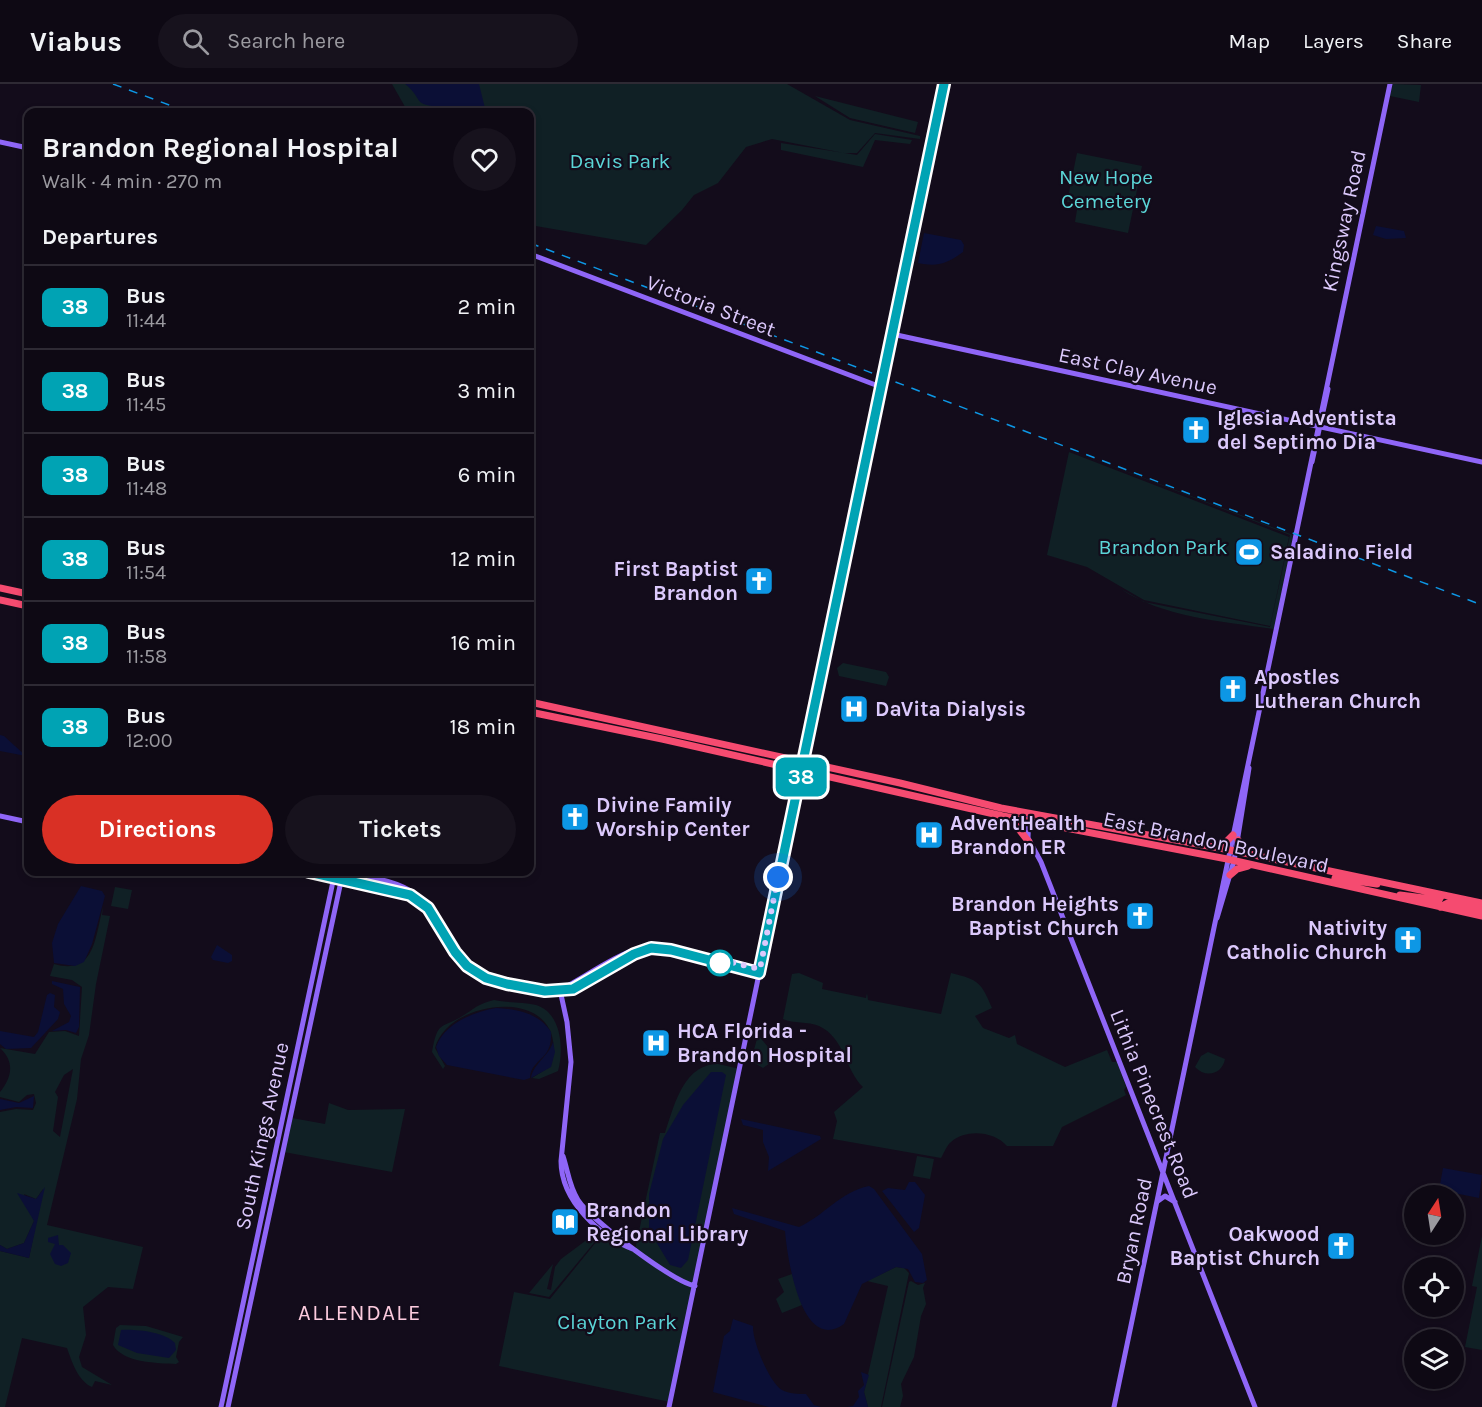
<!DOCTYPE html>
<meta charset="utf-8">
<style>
:root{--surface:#0e0914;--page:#17121d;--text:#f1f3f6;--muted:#9b9aa0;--line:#2e2a34;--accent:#d93025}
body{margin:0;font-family:Karla,sans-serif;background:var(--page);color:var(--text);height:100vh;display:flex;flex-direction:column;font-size:22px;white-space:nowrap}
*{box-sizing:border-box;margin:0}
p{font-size:20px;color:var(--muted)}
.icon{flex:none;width:33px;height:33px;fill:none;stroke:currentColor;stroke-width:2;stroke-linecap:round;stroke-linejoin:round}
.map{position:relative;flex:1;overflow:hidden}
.details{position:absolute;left:24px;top:24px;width:510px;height:768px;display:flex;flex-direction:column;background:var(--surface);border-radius:12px;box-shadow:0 3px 9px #0003,0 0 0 2px var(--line)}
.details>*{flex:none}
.badge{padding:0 12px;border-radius:9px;font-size:21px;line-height:39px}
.needle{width:39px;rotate:12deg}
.buttons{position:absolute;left:1404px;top:1101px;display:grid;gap:12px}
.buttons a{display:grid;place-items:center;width:60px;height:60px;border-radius:50%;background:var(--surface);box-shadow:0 3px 9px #0003,0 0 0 2px var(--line);font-size:30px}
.you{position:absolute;width:30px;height:30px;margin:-15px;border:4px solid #fff;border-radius:50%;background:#1a73e8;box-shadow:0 0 0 9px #1a73e833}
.map>.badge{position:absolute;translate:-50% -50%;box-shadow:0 0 0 3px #fff}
h2{padding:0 18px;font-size:22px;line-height:54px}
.round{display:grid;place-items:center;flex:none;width:63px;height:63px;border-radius:32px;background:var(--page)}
.summary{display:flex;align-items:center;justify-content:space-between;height:102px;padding:0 18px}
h1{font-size:28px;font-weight:700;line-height:45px}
.primary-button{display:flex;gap:12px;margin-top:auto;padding:12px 18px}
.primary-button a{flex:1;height:69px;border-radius:36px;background:var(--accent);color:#fff;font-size:24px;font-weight:700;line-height:69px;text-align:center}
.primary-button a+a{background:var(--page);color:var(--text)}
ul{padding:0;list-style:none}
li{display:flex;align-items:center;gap:18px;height:84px;padding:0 18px;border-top:2px solid var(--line)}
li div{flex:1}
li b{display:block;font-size:22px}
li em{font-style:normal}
li .badge{min-width:66px;font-weight:700;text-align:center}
header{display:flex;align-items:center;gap:36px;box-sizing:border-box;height:84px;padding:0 30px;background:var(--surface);border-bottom:2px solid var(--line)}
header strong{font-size:28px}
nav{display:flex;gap:33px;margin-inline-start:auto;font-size:21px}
.search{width:420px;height:54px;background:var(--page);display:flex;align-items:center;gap:15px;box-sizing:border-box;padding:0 21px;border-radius:33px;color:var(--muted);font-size:22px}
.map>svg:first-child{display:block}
.green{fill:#102025;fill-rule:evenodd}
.water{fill:#0b0f36}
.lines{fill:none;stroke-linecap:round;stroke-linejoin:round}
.secondary{stroke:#8f66f7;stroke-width:5}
.highway{stroke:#f54b70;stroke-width:7}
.rail{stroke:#0d97e5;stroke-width:1.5;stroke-dasharray:9 8;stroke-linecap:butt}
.line-casing{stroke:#fff;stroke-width:14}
.line{stroke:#00a3b4;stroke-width:9}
.walk{stroke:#dcc9fc;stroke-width:6;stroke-dasharray:0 10.8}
.stop-dot{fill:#fff;stroke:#00a3b4;stroke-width:3}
.labels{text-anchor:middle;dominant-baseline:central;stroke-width:4.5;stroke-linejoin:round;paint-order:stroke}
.park-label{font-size:21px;fill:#5bd5d7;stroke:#130c1b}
.street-label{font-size:21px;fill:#dcc9fc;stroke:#130c1b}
.poi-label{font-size:21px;font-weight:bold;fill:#dcc9fc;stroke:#130c1b;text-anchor:start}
.neighbourhood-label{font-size:22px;letter-spacing:1.5px;fill:#fccbde;stroke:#130c1b}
</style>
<header>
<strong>Viabus</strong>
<div class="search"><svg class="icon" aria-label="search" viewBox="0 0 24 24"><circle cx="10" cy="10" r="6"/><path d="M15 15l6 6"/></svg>Search here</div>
<nav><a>Map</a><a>Layers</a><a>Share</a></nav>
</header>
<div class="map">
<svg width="1482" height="1323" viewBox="0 0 1482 1323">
<rect width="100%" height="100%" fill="#130c1b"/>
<path class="green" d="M392 0H787L850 36 920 52V55L875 49 857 69H844L772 55 746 63 718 99 694 111 682 126 646 161 530 141V28H408Z
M1393 0 1421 1 1419 18 1390 12Z
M815 12 918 38 915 49 850 34Z
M875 50 912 56 910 60 875 56 863 83 781 66V59L857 71Z
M1077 69 1142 82 1128 149 1075 138 1078 120 1067 118Z
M1071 366 1293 451 1274 545C1226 538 1161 533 1121 505L1144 518 1270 543 1290 451Z
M1069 368 1289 453 1270 542 1144 516 1087 483 1047 471Z
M843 579 886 588 889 593 886 602 839 592 837 584Z
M115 803 132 806 128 825 111 822Z
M103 823 102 831 110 832 96 900 89 951 81 975 77 1015 47 1141 143 1163 133 1205 108 1203 83 1223 86 1251 79 1273 82 1283 112 1301 95 1297 92 1303C78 1297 72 1278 67 1264L22 1254 5 1323H0V1167L29 1174 43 1105 36 1115 24 1110 34 1137 24 1159 7 1165 0 1161V1028L16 1025 33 1026 36 1019 34 1010 27 1011 19 1018 0 1013V1008C12 993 15 978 0 964L35 970 49 948 65 947 79 952 82 903 72 896 50 892 54 880C95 892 95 853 103 823ZM73 985 60 1053 53 1047 58 1013 55 1008 64 991Z
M799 889 823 899 822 905 866 914 867 909 868 916 941 930 951 889C979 896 981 898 992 924L975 932 983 944 1009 954 1015 951 1017 960 1065 983 1107 966 1112 978H1117L1126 1003 1124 1006 1126 1011 1062 1043 1053 1062H1007C995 1048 967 1044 951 1058 947 1061 944 1069 941 1074L833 1055 837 1037 834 1028 863 1003C845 986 845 954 819 942 808 937 793 940 783 935L792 890Z
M494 916C508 919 523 918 536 921 562 929 564 966 558 987L539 995 532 994 551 982C573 900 448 912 435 964L445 982 443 985 432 968C438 935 441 946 464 931 477 923 478 920 494 916Z
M758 951 777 974 763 984 751 977Z
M1208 968 1225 975C1222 991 1205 994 1195 983L1201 972Z
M718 980 740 985 670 1318 499 1282 514 1208 550 1215 605 1147 635 1166 660 1049H665C674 1023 683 980 718 980Z
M329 1019 348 1026 405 1025 392 1088 284 1068 292 1034 325 1040Z
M917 1072 934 1075 930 1095 913 1092Z
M600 1146 603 1148 549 1213 529 1209 553 1180 547 1205 551 1206 555 1183 561 1175Z
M1482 1152V1266L1465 1263 1477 1203 1472 1202Z
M896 1183 904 1184 909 1189 881 1323H868L864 1308 888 1202 867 1197Z
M792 1190 802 1221 782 1229 776 1215 784 1208 778 1195Z
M911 1197 918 1201 925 1199 923 1204 926 1220 921 1232 914 1273 901 1300 903 1312 900 1323H882L909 1198Z
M120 1241 146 1242 183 1253 179 1258 176 1273 179 1278 176 1280C158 1279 123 1279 113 1261L116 1244Z"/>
<path class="water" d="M405 0H479L486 28H450L444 27 443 23C410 21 425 16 405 0Z
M1376 142 1404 147 1406 154 1386 155 1373 151Z
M924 149 961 156 964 161 963 168C947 180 937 183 918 179Z
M0 651 4 652 26 672 0 667Z
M81 802 102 807 105 812 92 860 84 878 75 882 54 879 52 859 58 840Z
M217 861 232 871V877L228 879 213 876 211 873Z
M52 897 80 903 79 943 76 949 66 946 52 947 69 938 71 932 64 920 63 905 52 900Z
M50 909 55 911 54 923 60 928 58 935 31 964 6 965 0 960V947L34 953 38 948 47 911Z
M496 924C517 925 539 929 551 948 553 977 531 974 530 994L524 996 447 981 439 972 436 963C444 940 473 928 496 924Z
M553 958 555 968 551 983 531 994C533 980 549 972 553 958Z
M711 988H722L726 991 688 1176 681 1184 670 1181 649 1146V1110L663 1055 683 1021Z
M34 1012 33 1024 16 1023 0 1026V1015L19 1019Z
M741 1035 820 1052 821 1055 768 1087 769 1073 763 1058V1046L743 1041Z
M1443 1084 1482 1091 1479 1114 1439 1106Z
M909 1098H915L925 1111 919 1144 914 1148 882 1107 888 1104 905 1106Z
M869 1102 874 1105 922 1170 927 1196 923 1199 915 1198 908 1185 896 1183 862 1200 844 1240C801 1271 787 1172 785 1147L734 1130 732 1124 799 1143C825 1131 840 1108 869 1102Z
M45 1103 29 1174 0 1167V1161L7 1165 24 1159 34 1137 17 1109 36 1115Z
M58 1151 59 1161H63L71 1169 68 1179 61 1182 55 1180 50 1170 55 1160 48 1158V1154Z
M733 1235 753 1242C752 1256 769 1298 782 1306 789 1310 799 1310 806 1310L814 1321 821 1323H769L713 1308 724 1252 730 1247Z
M121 1246C137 1245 164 1248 175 1259L176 1266 169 1274 137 1269 118 1261Z
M861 1288 869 1291 864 1308 868 1323H847L853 1322 859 1313 858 1307 864 1301Z"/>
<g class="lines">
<path class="secondary" d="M0 58 28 64
M530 170 881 303
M892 250 1482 378
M1312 378 1328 305
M1029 730 1028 754 1041 778 1255 1323
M0 732 28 738
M309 788 400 807 419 818
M341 788C365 793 395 795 415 810 434 825 443 851 457 871 476 899 538 912 570 906 593 901 613 880 634 870 640 867 646 866 651 864
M1217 834 1234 777 1249 684
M650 864 671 866 759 889
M735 879 760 885
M562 905C583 894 619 869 641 864
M560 906 567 938 571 978 561 1077C561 1117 600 1153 635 1166
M563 1072C568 1087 569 1102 578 1116 591 1136 672 1197 695 1202
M1158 1117 1165 1112 1175 1118
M221 1323 335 788
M228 1323 343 788
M669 1323 944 0
M1114 1323 1390 0"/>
<path class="highway" d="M0 504 28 510
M0 516 28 522
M530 618 900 699 1001 724 1230 766 1482 819
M530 628 662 655 1003 732 1227 775 1482 832
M1010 734 1029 758
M1238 756 1247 769
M1215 762 1226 758 1233 751
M1230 791 1237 785 1248 782
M1335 794 1377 800
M1400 811 1439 816 1442 811
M1440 823 1448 819 1482 825"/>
<path class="rail" d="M113 0 188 28
M530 159 1482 521"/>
</g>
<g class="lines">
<g class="line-casing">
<path id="line" d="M309 788 410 811 428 824 455 868 467 882 486 894 507 900 545 907 573 905 634 870 651 864 671 866 759 889 944 0"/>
</g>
<use href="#line" class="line"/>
<path class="walk" d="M720 879 717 875 760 885 778 793"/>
</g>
<defs>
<g id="church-square" transform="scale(1.5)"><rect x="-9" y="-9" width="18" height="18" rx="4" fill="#0d97e5" stroke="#130c1b"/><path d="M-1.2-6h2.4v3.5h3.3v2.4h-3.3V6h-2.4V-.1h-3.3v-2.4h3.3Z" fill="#fff"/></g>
<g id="stadium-square" transform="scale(1.5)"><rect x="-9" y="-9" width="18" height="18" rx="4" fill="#0d97e5" stroke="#130c1b"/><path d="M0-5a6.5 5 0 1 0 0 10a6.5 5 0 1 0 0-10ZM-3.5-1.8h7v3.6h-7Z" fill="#fff"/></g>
<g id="hospital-square" transform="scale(1.5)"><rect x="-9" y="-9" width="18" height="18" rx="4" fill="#0d97e5" stroke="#130c1b"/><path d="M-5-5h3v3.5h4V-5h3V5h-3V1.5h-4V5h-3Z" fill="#fff"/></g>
<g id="library-square" transform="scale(1.5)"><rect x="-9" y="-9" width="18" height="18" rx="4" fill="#0d97e5" stroke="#130c1b"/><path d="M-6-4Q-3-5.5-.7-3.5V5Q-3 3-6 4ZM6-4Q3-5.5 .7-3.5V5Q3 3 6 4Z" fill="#fff"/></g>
</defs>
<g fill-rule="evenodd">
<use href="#church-square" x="1196" y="346"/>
<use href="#stadium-square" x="1249" y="468"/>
<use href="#church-square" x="759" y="497"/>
<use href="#church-square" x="1233" y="605"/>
<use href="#hospital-square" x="854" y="625"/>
<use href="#church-square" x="575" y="733"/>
<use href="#hospital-square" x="929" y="751"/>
<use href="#church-square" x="1140" y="832"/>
<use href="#church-square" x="1408" y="856"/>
<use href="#hospital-square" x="656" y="959"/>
<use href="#library-square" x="565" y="1138"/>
<use href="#church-square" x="1341" y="1162"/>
</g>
<circle class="stop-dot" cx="720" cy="879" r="12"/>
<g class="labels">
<g class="park-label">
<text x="620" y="77">Davis Park</text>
<text x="1106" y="93">New Hope<tspan x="1106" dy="24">Cemetery</tspan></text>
<text x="1163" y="463">Brandon Park</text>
<text x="617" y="1238">Clayton Park</text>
</g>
<g class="street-label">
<text transform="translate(1344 137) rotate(-78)">Kingsway Road</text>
<text transform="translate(711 222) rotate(21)">Victoria Street</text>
<text transform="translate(1138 287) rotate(12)">East Clay Avenue</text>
<text transform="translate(1216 758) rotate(12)">East Brandon Boulevard</text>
<text transform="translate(1154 1020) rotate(68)">Lithia Pinecrest Road</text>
<text transform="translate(262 1052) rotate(-78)">South Kings Avenue</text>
<text transform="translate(1134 1147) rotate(-78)">Bryan Road</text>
</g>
<g class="poi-label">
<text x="1217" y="334">Iglesia Adventista<tspan x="1217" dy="24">del Septimo Dia</tspan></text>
<text x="1270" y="468">Saladino Field</text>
<text x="738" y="485" text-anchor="end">First Baptist<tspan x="738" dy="24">Brandon</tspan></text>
<text x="1254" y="593">Apostles<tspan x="1254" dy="24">Lutheran Church</tspan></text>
<text x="875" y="625">DaVita Dialysis</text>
<text x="596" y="721">Divine Family<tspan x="596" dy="24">Worship Center</tspan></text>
<text x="950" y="739">AdventHealth<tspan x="950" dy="24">Brandon ER</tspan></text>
<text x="1119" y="820" text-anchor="end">Brandon Heights<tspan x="1119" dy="24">Baptist Church</tspan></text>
<text x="1387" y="844" text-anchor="end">Nativity<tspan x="1387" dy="24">Catholic Church</tspan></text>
<text x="677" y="947">HCA Florida -<tspan x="677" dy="24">Brandon Hospital</tspan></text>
<text x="586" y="1126">Brandon<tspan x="586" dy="24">Regional Library</tspan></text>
<text x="1320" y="1150" text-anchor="end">Oakwood<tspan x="1320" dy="24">Baptist Church</tspan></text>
</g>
<g class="neighbourhood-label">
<text x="360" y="1229">ALLENDALE</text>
</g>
</g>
</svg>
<div class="buttons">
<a><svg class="needle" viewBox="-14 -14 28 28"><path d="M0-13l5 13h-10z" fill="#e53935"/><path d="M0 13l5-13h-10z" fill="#9b9aa0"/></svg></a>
<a><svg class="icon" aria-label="locate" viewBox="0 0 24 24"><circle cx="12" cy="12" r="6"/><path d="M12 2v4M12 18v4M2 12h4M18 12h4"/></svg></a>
<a><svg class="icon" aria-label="layers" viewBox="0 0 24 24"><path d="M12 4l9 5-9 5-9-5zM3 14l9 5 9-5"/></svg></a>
</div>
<div class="you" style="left:778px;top:793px"></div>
<b class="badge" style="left:801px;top:693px;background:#00a3b4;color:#fff">38</b>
<section class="details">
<div class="summary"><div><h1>Brandon Regional Hospital</h1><p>Walk · 4 min · 270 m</p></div><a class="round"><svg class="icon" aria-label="heart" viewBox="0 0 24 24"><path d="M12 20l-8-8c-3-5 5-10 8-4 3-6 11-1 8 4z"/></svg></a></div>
<h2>Departures</h2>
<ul>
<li><span class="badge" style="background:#00a3b4;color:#fff">38</span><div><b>Bus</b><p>11:44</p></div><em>2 min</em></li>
<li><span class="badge" style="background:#00a3b4;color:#fff">38</span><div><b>Bus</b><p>11:45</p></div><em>3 min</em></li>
<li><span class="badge" style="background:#00a3b4;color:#fff">38</span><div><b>Bus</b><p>11:48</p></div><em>6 min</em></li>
<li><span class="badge" style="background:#00a3b4;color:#fff">38</span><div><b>Bus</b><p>11:54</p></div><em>12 min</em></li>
<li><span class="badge" style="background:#00a3b4;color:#fff">38</span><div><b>Bus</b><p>11:58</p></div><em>16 min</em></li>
<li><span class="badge" style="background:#00a3b4;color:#fff">38</span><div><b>Bus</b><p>12:00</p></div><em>18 min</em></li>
</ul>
<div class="primary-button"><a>Directions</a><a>Tickets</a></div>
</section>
</div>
